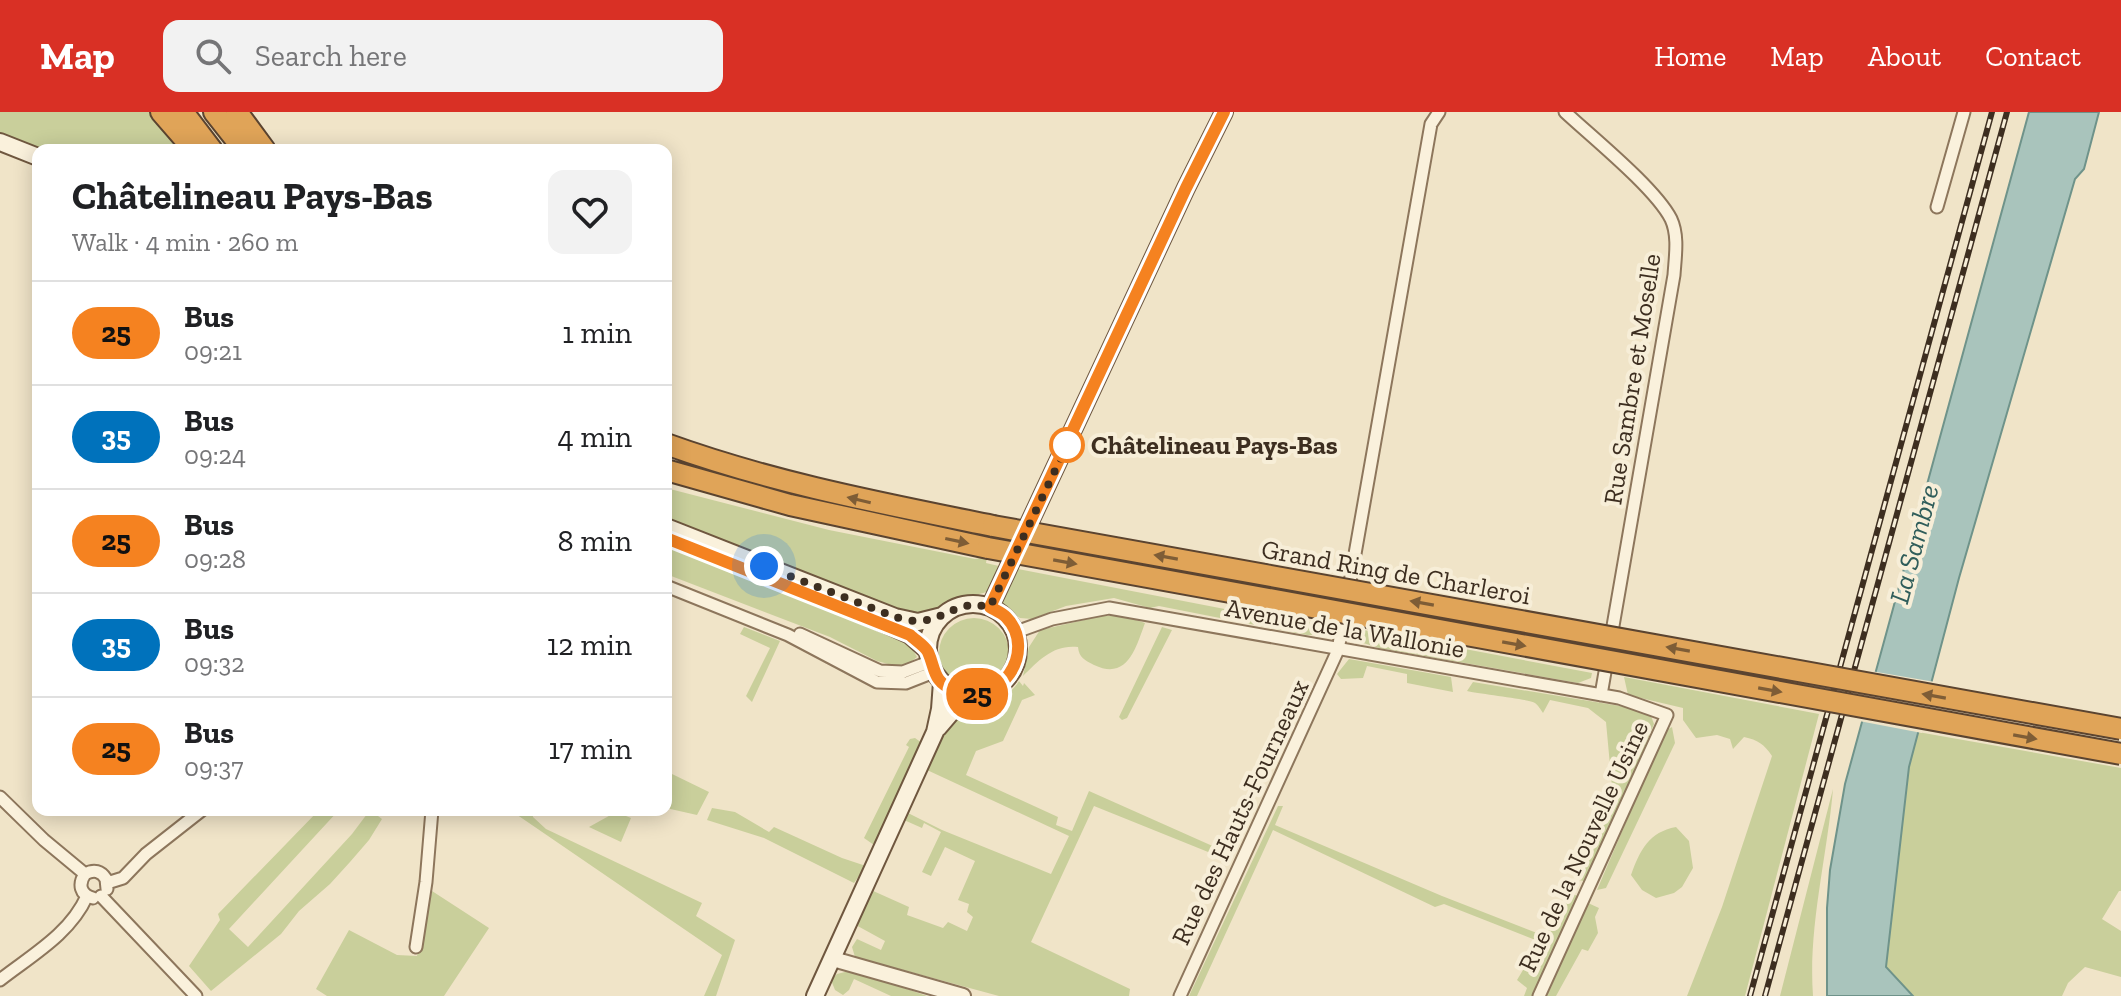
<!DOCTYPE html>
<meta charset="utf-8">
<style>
:root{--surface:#fff;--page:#f2f2f2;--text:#202124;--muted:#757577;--line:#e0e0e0;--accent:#d93025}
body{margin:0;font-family:"Zilla Slab",serif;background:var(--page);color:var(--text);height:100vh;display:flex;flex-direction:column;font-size:30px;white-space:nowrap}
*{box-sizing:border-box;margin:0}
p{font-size:26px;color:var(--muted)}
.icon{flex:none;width:44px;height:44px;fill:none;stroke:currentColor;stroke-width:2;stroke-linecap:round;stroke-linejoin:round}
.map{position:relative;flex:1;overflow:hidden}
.drawer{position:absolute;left:32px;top:32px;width:640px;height:672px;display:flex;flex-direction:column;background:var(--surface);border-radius:16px;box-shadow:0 4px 20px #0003}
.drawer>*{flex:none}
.badge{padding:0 16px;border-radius:26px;font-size:28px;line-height:52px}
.you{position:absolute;width:40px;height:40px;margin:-20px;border:6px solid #fff;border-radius:50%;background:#1a73e8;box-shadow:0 0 0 12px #1a73e833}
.map>.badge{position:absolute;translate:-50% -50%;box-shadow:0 0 0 4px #fff}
.round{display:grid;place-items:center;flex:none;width:84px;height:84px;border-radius:16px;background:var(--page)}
.head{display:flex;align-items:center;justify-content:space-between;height:136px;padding:0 40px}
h1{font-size:38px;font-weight:700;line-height:60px}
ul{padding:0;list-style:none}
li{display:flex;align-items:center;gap:24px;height:104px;padding:0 40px;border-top:2px solid var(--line)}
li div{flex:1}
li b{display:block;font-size:30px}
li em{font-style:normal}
li .badge{min-width:88px;font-weight:700;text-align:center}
header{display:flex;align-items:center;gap:48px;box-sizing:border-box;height:112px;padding:0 40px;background:var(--accent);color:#fff}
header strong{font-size:38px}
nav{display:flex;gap:44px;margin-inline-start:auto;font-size:28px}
.search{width:560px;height:72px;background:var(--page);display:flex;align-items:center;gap:20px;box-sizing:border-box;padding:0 28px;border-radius:16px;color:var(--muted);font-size:30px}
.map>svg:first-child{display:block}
.green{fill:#c9cf9b}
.water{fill:#a9c4bc;stroke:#6f938a;stroke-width:2}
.pier{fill:#f0e4c8}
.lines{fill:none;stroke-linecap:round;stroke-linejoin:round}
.minor-casing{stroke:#8d765c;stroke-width:15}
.tertiary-casing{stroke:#8d765c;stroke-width:18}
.secondary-casing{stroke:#6f573f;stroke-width:20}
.motorway-casing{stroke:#5b4430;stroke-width:24}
.minor{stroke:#faf1dc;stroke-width:11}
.tertiary{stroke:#faf1dc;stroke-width:14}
.secondary{stroke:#faf1dc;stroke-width:16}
.motorway{stroke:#e0a458;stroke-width:20}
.rail-casing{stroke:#3d2e20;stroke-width:6}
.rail{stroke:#f7eed8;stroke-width:3;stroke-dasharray:9;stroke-linecap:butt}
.motorway-bridge-casing{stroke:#5b4430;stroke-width:24;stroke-linecap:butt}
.motorway-bridge{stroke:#e0a458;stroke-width:20}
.oneway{fill:#7e5d36}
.line-casing{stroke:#fff;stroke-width:18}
.line{stroke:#f58220;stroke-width:12}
.walk{stroke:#3d2e20;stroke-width:8;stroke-dasharray:0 14.4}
.stop-dot{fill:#fff;stroke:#f58220;stroke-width:4}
.labels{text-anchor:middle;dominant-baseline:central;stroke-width:8;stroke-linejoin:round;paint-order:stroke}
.street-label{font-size:26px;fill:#3d2e20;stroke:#f7eed8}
.stop-label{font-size:26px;font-weight:bold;fill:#3d2e20;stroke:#f7eed8;text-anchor:start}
.water-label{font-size:28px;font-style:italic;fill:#2f5d5a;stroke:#f7eed8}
</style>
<header>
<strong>Map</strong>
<div class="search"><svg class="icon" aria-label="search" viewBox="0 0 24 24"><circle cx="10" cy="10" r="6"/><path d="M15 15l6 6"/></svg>Search here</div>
<nav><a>Home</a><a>Map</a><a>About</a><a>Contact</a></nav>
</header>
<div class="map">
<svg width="2121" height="884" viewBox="0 0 2121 884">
<rect width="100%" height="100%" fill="#f0e4c8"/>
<path class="green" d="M0 0H151L183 38H42L0 21Z
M666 376 829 418 975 447 987 445 986 451 1003 455C990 489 982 478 954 489 942 494 931 502 919 506L666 409Z
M666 433 902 524 908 530 917 545 903 556 877 549 830 525 666 462Z
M1018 457 1235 499 1331 513 1317 523H1307L1159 494 1150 496 1114 486 1066 494 1032 507 1020 506 1001 493Z
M1102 504H1124L1145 511C1136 535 1128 569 1094 553 1085 548 1079 546 1078 535 1054 532 1039 548 1023 564L1029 535 1040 518Z
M939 541a35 35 0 1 1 70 0a35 35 0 1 1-70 0Z
M744 515 780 529 752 590 746 584 770 536 740 522Z
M1162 515 1172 518 1127 606 1122 608 1119 605Z
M1353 516 1592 561 1591 566 1578 571 1379 536 1357 529 1351 519Z
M1349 547 1451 565 1453 580 1407 571V562L1367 554 1363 566 1341 567 1337 562Z
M1624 565 1819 602 1745 884H1687L1722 795 1772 644C1764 632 1758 628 1744 625L1733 637 1730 627 1717 623 1696 626 1683 608V596L1628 583Z
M1019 569 1023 574 1024 571 1035 583 1022 588 1003 629 976 639 966 663 1058 705 1056 713 1072 719 1089 679 1226 740 1228 748 1094 694 1031 830 1130 877 1129 884H999L855 845 852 835 857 827 881 838 885 829 854 812 871 778 909 795 907 803 943 816 948 810 967 819 973 805 967 800 969 792 958 788 975 749 945 735 931 764 922 760 941 720 924 711 922 716 904 708 906 700 942 718 1051 762 1069 724 927 658C934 644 942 617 952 606 970 585 1004 595 1019 569Z
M1473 570 1632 596 1651 604 1654 612 1588 770 1579 768 1612 675 1606 610 1588 596 1550 588 1543 601C1541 598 1538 593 1535 591 1529 587 1479 582 1467 579Z
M1672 615 1675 631 1606 776 1597 778 1665 619Z
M1918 620 2121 656V779H2119L2102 807 2121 819V865L2085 855 2068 871 2062 884H1913L1886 855 1909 655Z
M915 626 922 631 874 733 864 726 909 635 906 633 910 627Z
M672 662 709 680 697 703 666 696V674Z
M1833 677C1827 746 1808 815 1813 884H1780Z
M1278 694H1283L1275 713 1442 784 1542 823 1549 818 1569 781 1578 784 1533 884H1524L1527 876 1517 868 1529 848 1534 851 1543 831 1444 792 1435 795 1273 718 1197 884H1189Z
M712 696 735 700 769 720 774 715 842 746 866 754 854 771 764 726 707 708Z
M319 698H339L229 817 248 835 352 722 370 698 382 707 369 728 350 750 330 772 299 799 281 822 211 879 189 854 220 808 218 802Z
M510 698H532L533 705 546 717 702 791 696 804 735 828 716 884H704L722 843Z
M616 700 631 706 621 730 589 715Z
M1676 715 1689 729 1693 756 1682 775 1674 781 1656 786 1642 778 1631 763C1640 738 1649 720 1676 715Z
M432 779 489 816 444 884H327L316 877 349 818 397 843 417 844Z
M1588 791 1599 796 1595 805 1598 821 1588 839 1582 837 1556 884H1547Z
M853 858 927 884H891L854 867 849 878 843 883 835 878 831 868 837 862Z"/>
<path class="water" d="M2029 0H2099L2084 57 2075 67 1959 466 1909 655 1886 855 1913 884H1827V796L1830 758 1845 672Z"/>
<path class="pier" d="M1871 559 1935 570 1922 621 1859 609Z"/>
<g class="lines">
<g class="minor-casing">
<path id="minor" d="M1565 0C1593 26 1655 76 1671 107 1679 124 1675 146 1674 163L1601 583
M1937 95 1964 0
M666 474 788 523 877 570 906 571 934 560
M1016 520 1052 507 1109 496 1619 586 1667 603 1539 884
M800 522 880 559 903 560 929 550
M0 685 44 728 85 762
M85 762C94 757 101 759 106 767L107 777
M85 762C78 772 80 783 93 786
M107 771 123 766 146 742 202 698
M101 784 196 884
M416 835 426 770 432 698
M0 868C32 843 70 822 87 784
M1180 884 1338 538 1431 12 1439 0"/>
</g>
<g class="tertiary-casing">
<path id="tertiary" d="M833 847 963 884"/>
</g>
<g class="secondary-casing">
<path id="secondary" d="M0 30 38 45
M666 415 895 505 918 510 942 504
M928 537a45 45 0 1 1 90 0a45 45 0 1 1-90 0Z
M990 495 1186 76 1224 0
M879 509 910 523 928 539
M938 616 956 595 972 583
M815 884 935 620 940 597 942 570"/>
</g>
<g class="motorway-casing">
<path id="motorway" d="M161 0 194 38
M183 0 212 38
M214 0 244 38
M237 0 265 38
M666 332C774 371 880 391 993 414
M666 358 790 393 988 436"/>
</g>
<use href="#minor" class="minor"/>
<use href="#tertiary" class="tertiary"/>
<use href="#secondary" class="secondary"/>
<use href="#motorway" class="motorway"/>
<g class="rail-casing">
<path id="rail" d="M1750 884 1992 0
M1765 884 2007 0"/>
</g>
<use href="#rail" class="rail"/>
<g class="motorway-bridge-casing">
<path id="motorway-bridge" d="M993 414 2121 617
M988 436 2121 642"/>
</g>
<use href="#motorway-bridge" class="motorway-bridge"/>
</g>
<defs><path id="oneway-solid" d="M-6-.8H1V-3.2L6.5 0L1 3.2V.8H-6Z" transform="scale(2)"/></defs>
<g class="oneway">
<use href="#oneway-solid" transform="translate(859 388) rotate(-167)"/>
<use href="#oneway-solid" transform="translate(957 429) rotate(12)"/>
<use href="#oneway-solid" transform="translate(1166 445) rotate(-170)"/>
<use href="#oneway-solid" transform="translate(1065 450) rotate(10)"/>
<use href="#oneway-solid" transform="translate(1422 491) rotate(-170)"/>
<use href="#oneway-solid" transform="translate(1514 532) rotate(10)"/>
<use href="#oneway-solid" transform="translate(1678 537) rotate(-170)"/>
<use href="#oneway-solid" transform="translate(1770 578) rotate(10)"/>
<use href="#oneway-solid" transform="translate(1934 584) rotate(-170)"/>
<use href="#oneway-solid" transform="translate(2025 625) rotate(10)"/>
</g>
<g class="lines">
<g class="line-casing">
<path id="line" d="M666 426 910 523C915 528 925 534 928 540 936 558 932 569 955 579 999 598 1039 539 1006 505 1002 501 995 498 990 495L1186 76 1224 0"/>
</g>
<use href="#line" class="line"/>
<path class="walk" d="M764 454 895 505C903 507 913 510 921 509 952 505 954 488 990 495L1072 323 1067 333"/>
</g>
<circle class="stop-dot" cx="1067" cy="333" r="16"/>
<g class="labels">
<g class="street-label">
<text transform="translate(1632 267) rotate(-81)">Rue Sambre et Moselle</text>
<text transform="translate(1396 460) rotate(10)">Grand Ring de Charleroi</text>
<text transform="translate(1345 516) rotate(10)">Avenue de la Wallonie</text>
<text transform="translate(1240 700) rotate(-65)">Rue des Hauts-Fourneaux</text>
<text transform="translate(1583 734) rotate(-65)">Rue de la Nouvelle Usine</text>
</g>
<g class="stop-label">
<text x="1091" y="333">Châtelineau Pays-Bas</text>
</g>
<g class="water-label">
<text transform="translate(1914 432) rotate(-75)">La Sambre</text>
</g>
</g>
</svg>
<div class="you" style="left:764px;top:454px"></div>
<b class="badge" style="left:977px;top:582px;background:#f58220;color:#111">25</b>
<section class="drawer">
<div class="head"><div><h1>Châtelineau Pays-Bas</h1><p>Walk · 4 min · 260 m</p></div><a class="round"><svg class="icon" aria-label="heart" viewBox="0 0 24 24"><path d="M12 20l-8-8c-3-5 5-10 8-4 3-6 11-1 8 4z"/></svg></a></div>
<ul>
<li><span class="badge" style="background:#f58220;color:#111">25</span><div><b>Bus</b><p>09:21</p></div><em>1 min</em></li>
<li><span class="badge" style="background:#0072bc;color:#fff">35</span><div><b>Bus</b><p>09:24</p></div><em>4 min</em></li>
<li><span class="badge" style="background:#f58220;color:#111">25</span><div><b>Bus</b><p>09:28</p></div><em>8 min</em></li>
<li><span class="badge" style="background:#0072bc;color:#fff">35</span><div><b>Bus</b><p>09:32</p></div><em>12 min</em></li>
<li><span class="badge" style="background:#f58220;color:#111">25</span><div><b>Bus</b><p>09:37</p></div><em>17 min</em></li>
</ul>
</section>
</div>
